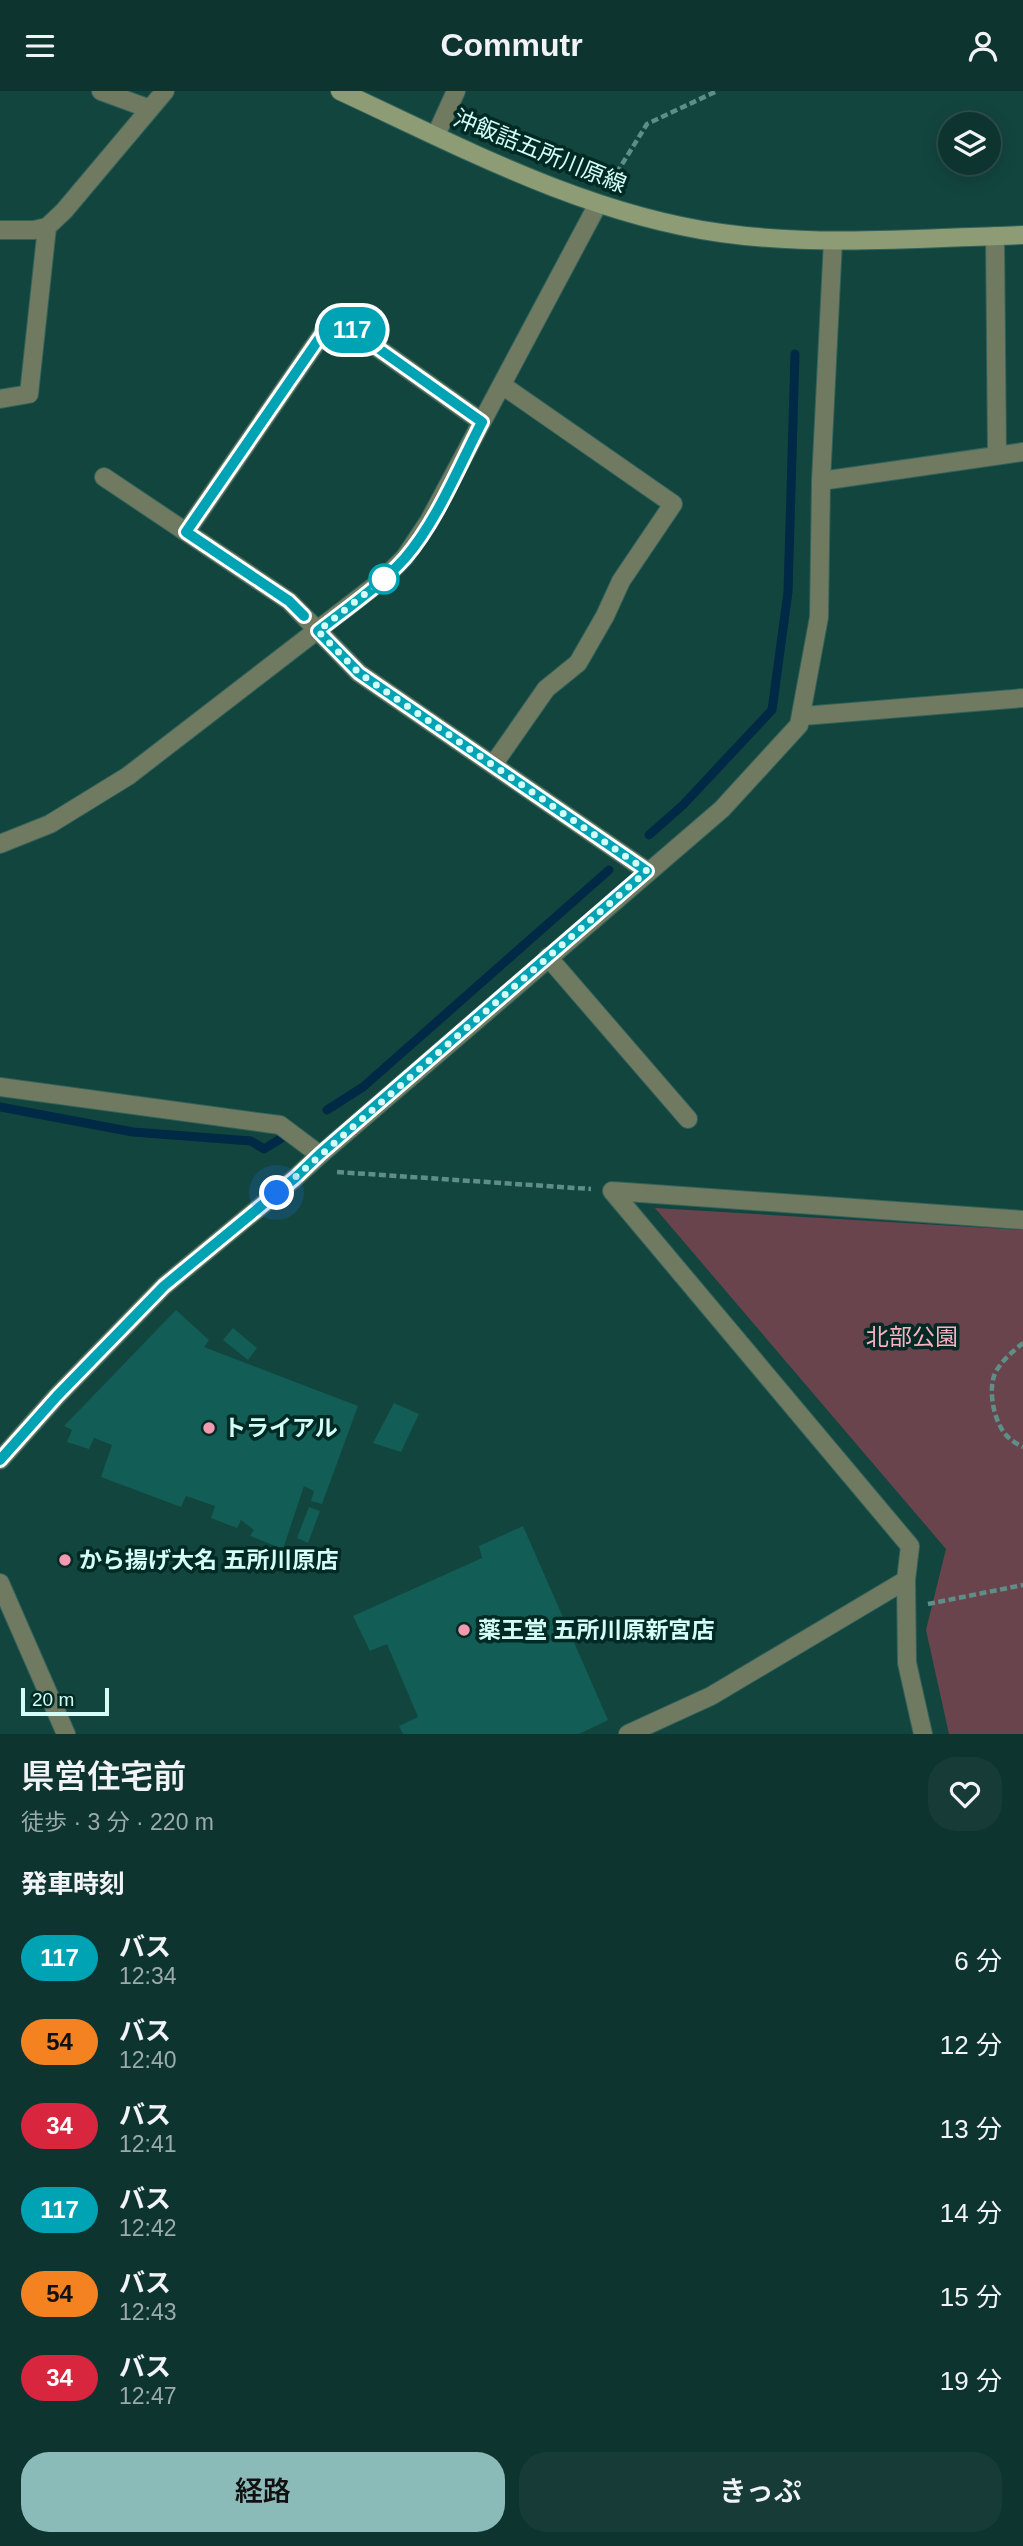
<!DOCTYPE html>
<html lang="ja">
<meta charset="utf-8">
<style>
:root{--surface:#0e342f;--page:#173c37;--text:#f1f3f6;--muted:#9baaaa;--line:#2e4f4b;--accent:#8bbbb9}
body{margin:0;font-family:Arial,"Noto Sans JP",sans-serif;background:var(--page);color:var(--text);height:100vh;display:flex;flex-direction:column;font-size:26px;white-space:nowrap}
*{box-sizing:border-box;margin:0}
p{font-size:23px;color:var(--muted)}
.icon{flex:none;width:38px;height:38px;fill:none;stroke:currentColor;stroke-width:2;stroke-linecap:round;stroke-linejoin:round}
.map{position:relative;height:1643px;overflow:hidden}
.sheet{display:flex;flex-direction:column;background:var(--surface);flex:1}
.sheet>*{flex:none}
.badge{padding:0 14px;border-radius:23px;font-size:24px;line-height:46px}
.controls{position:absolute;left:938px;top:21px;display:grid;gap:14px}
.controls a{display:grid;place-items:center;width:63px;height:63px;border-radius:50%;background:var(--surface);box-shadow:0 4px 18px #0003,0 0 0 2px var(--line);font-size:35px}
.scale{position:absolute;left:21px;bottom:18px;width:88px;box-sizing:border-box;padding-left:7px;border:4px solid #d3fdf6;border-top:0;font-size:19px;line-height:24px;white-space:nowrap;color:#d3fdf6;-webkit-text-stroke:5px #012a25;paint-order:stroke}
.you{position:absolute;width:35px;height:35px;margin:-18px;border:5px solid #fff;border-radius:50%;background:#1a73e8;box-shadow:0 0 0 10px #1a73e833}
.map>.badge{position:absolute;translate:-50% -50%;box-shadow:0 0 0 4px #fff}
h2{padding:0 21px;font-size:26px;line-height:63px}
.round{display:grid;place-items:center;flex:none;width:74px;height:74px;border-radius:28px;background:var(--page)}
.head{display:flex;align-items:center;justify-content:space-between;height:119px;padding:0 21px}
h1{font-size:33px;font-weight:600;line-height:52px}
.action{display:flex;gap:14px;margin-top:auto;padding:14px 21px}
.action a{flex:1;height:80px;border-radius:28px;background:var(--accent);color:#111;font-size:28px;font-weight:600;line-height:80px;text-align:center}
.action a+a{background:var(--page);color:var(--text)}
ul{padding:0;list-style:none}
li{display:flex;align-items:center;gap:21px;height:84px;padding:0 21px}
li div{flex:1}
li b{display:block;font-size:26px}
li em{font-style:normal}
li .badge{min-width:77px;font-weight:700;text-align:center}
header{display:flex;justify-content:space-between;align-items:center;height:91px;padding:0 21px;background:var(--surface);font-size:32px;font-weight:600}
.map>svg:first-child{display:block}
.green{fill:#6a444d}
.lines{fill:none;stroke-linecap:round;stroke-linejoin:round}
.stream{stroke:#002946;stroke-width:9}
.building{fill:#125d55}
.minor-casing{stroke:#32625c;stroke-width:20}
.tertiary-casing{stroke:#32625c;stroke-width:20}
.secondary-casing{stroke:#32625c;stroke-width:20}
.path{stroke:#5f8e88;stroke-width:4.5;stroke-dasharray:7 3.5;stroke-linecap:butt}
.minor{stroke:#707a60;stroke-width:18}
.tertiary{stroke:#707a60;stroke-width:18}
.secondary{stroke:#8d9c74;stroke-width:18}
.line-casing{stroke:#fff;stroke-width:16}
.line{stroke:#00a3b4;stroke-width:10}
.walk{stroke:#d3fdf6;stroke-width:7;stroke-dasharray:0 12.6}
.stop-dot{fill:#fff;stroke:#00a3b4;stroke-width:3.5}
.poi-dot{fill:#f29aaf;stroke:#012a25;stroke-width:2.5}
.labels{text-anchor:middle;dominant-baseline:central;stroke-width:7;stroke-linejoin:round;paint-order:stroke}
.street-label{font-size:23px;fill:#d3fdf6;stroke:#012a25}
.park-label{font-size:23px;fill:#ffb0c2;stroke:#012a25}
.poi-label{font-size:23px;font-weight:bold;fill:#d3fdf6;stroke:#012a25;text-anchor:start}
</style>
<header><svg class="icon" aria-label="menu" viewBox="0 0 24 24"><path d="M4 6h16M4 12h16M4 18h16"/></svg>Commutr<svg class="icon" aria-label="person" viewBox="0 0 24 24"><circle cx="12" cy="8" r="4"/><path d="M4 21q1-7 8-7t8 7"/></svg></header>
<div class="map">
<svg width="1023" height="1643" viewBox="0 0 1023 1643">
<rect width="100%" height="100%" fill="#13453f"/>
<path class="green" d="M655 1117 1023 1139V1643H949L926 1539 946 1458Z"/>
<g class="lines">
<path class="stream" d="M649 744 683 714 772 619 788 501 795 263
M0 1016 133 1041 251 1050 264 1058 285 1045
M327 1019 363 996 609 779"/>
</g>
<path class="building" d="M176 1219 209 1249 204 1256 358 1315 322 1413 311 1410 314 1400 304 1395 283 1458 250 1445 254 1439 241 1429 237 1437 211 1427 215 1415 186 1405 181 1416 101 1386 112 1354 94 1347 89 1358 67 1351 72 1339 64 1335Z
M233 1237 257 1257 248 1269 223 1249Z
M394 1312 419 1323 401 1361 373 1352Z
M309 1416 320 1420 308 1452 297 1447Z
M523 1435 608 1629 579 1643H403L399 1635 418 1626 387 1553 370 1560 353 1525 482 1467 479 1455Z"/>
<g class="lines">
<g class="minor-casing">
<path id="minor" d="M101 0 150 18
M436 44 456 0
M0 139H34L47 136 64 120 165 0
M995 145 997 364
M0 308 29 303 47 136
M104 386 289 510 359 582 647 780
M821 390 1023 361
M186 441 334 226 482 331
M803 625 1023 607
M493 674 546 598 578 572 605 525 621 490 673 413 502 294
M0 753 50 733 128 685 381 490 405 466 429 430 598 113
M548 866 688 1028
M0 996 280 1034 320 1064
M612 1100 910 1455 906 1489 907 1572 923 1643
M612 1100 1023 1129
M628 1643 711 1605 906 1489"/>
</g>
<g class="tertiary-casing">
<path id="tertiary" d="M0 1369 57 1305 164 1195 295 1087 320 1064 722 718 799 634 819 526 821 390 833 150
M0 1492 66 1643"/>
</g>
<g class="secondary-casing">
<path id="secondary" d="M340 0C463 57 586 123 721 142 821 156 923 147 1023 144"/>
</g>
<path class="path" d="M611 91 647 33 717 0
M337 1081 591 1098
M1023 1252C1013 1260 998 1273 994 1285 988 1303 995 1335 1009 1347 1013 1351 1019 1354 1023 1356
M928 1513 1023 1494"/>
<use href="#minor" class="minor"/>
<use href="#tertiary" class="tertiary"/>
<use href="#secondary" class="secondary"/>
</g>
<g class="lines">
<g class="line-casing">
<path id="line" d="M0 1369 57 1305 164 1195 295 1087 320 1063 647 780 359 582 318 540C347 517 380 495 405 467 437 430 459 375 482 331L334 226 186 441 289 510 304 525"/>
</g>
<use href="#line" class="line"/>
<path class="walk" d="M277 1102 647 780 359 582 318 540 384 488"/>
</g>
<circle class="stop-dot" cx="384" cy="488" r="14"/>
<g class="poi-dot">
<circle cx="209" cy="1337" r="7"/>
<circle cx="65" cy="1469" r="7"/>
<circle cx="464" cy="1539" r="7"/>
</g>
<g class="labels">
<g class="street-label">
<text transform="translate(540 60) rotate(22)">沖飯詰五所川原線</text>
</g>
<g class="park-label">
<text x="912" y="1246">北部公園</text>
</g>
<g class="poi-label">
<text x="223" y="1337">トライアル</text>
<text x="79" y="1469">から揚げ大名 五所川原店</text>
<text x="478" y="1539">薬王堂 五所川原新宮店</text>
</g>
</g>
</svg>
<div class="controls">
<a><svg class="icon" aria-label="layers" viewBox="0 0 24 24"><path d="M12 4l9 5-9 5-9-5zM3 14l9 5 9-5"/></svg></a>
</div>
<div class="scale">20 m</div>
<div class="you" style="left:277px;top:1102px"></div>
<b class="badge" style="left:352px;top:239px;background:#00a3b4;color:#fff">117</b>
</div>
<section class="sheet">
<div class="head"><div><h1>県営住宅前</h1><p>徒歩 · 3 分 · 220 m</p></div><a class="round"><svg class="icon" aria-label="heart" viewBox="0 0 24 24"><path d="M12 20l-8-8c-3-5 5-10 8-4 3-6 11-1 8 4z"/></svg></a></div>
<h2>発車時刻</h2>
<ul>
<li><span class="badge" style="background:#00a3b4;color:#fff">117</span><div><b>バス</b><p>12:34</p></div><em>6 分</em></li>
<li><span class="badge" style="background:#f58220;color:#111">54</span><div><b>バス</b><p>12:40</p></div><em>12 分</em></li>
<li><span class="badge" style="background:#d7263d;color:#fff">34</span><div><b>バス</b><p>12:41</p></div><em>13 分</em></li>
<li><span class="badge" style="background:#00a3b4;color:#fff">117</span><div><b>バス</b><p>12:42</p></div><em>14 分</em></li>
<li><span class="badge" style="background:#f58220;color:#111">54</span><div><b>バス</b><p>12:43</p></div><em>15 分</em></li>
<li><span class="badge" style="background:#d7263d;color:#fff">34</span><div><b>バス</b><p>12:47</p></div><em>19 分</em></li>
</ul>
<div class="action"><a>経路</a><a>きっぷ</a></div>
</section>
